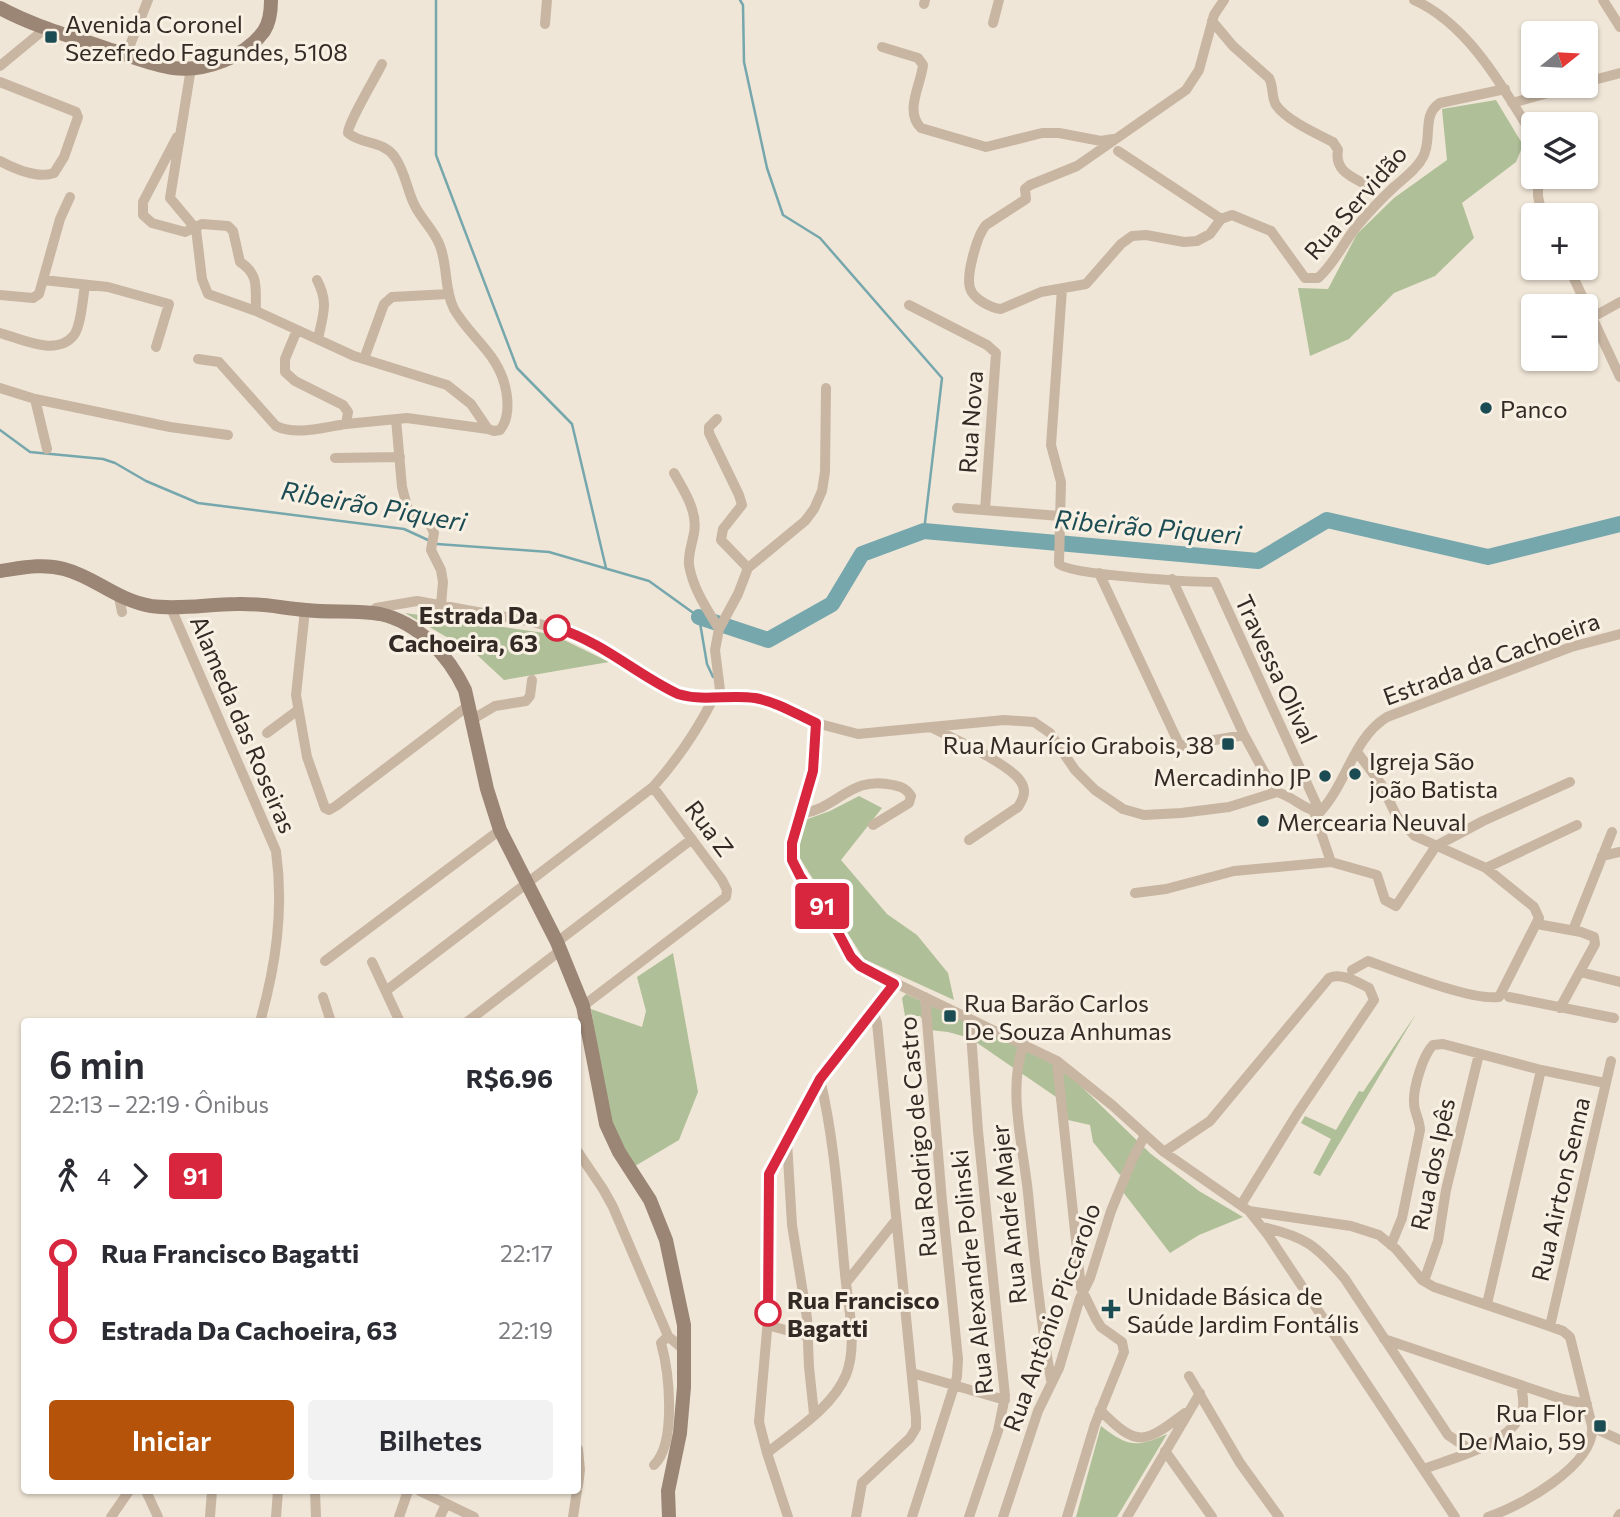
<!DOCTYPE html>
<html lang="pt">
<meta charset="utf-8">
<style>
:root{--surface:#fff;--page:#f2f2f3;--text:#2b2b33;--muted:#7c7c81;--accent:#b45309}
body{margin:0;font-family:Commissioner,sans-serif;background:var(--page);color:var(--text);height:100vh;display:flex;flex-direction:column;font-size:26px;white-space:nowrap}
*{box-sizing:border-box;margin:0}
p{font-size:23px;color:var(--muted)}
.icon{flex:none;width:38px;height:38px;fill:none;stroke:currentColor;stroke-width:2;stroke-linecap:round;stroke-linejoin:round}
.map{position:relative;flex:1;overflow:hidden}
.details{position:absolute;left:21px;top:1018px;width:560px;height:476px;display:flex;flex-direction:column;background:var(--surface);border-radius:7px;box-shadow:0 2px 5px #0004}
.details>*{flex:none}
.badge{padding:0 14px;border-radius:5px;font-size:24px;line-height:46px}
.needle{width:46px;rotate:72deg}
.fabs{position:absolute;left:1521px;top:21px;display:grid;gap:14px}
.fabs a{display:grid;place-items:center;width:77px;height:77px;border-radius:7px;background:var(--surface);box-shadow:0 2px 5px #0004;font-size:35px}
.map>.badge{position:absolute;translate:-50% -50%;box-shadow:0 0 0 4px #fff}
.legs{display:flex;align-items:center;gap:10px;height:77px;padding:0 28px;font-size:23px}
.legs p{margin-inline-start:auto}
.overview{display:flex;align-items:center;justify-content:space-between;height:119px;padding:0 28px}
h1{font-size:38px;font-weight:600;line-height:52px}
.primary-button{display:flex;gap:14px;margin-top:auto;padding:14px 28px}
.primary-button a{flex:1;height:80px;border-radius:7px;background:var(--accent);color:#fff;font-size:28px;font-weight:600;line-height:80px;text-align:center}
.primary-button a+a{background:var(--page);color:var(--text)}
ul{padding:0 28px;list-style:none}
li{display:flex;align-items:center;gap:24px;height:77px;font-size:26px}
li i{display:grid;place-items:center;width:10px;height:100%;margin:0 9px;background:currentColor}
li i::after{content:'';width:18px;height:18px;margin:-9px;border:5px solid;border-radius:50%;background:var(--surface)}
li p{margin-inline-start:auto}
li:first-child i{background:linear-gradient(#0000 50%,currentColor 0)}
li:last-child i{background:linear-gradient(currentColor 50%,#0000 0)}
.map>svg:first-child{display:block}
.green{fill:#afbf97}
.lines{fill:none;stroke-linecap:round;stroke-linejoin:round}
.stream{stroke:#76a7ad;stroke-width:2.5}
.river{stroke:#76a7ad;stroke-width:16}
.minor{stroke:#c8b6a3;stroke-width:10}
.secondary{stroke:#9b8575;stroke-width:14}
.line-1-casing{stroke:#fff;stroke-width:16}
.line-1{stroke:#d7263d;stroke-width:10}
.poi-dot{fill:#1c4c53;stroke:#f8f0e3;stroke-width:2.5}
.stop-1-dot{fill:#fff;stroke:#d7263d;stroke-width:3.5}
.labels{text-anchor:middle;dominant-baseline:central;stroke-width:6;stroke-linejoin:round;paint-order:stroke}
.poi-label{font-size:24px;fill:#332a25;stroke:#f8f0e3;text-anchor:start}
.street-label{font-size:24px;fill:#332a25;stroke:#f8f0e3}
.stop-label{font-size:24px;font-weight:bold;fill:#332a25;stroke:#f8f0e3;text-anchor:end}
.water-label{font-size:26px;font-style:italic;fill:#1c4c53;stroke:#f8f0e3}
</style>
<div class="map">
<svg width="1620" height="1517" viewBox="0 0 1620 1517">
<rect width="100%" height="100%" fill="#f0e6d7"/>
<path class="green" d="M1496 100 1523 145 1516 162 1462 203 1474 238 1435 276 1394 293 1349 339 1310 356 1298 288 1328 289 1357 234 1394 198 1447 160 1442 109Z
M405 613 544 633 566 641 609 662 504 680 476 654Z
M859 796 882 808 841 860 887 914 917 935 948 973 954 1000 864 959 799 857 802 821 830 811Z
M673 953 698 1092 679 1140 630 1169 609 1116 591 1009 642 1027 646 1011 637 977Z
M906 994 1058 1064 1151 1154 1199 1191 1243 1217 1199 1235 1170 1253 1123 1192 1131 1162 1120 1175 1093 1142 1090 1125 1068 1120 1059 1099 970 1038 948 1032 930 1030 920 1016H905L902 998Z
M1416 1014 1320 1176 1313 1173 1331 1139 1301 1123 1305 1116 1336 1130 1359 1091 1363 1092Z
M1101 1426C1128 1447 1136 1448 1167 1434L1117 1517H1076Z"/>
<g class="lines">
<path class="stream" d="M436 0V155L517 368 572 424 606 568
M740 0 743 5 744 62 767 168 783 215 820 238 942 378 924 531
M0 430 30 452 103 459 115 463 146 481 198 503 404 529 428 540
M437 544 549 552 649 581 699 617 707 664 713 677"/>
<path class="river" d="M699 617 768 640 832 604 862 554 924 531 1258 561 1327 520 1488 557 1620 524"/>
<path class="minor" d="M1224 0 1214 15 1199 70 1186 90 1077 166 1030 185 1025 189 1026 199 986 225C977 235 966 275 970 288 973 299 991 308 1001 309L1041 292 1086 284 1121 244 1132 236 1146 235 1184 242 1197 241 1210 234 1221 219 1232 215 1271 231 1305 278H1318C1335 263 1343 243 1357 226 1368 213 1381 199 1394 187 1404 178 1417 169 1423 157 1433 139 1421 115 1440 103L1505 89
M1414 0C1468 24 1503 87 1533 136
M1603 0 1620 27
M924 4 925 0
M1212 21 1233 46 1269 78C1274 87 1271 97 1276 105 1286 120 1317 134 1333 142L1338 150C1334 172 1353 177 1370 187
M993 23 999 0
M545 24 547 0
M882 47 918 58 923 65C921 85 904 111 921 128L986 147 1042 133H1059L1101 141 1113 139
M126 55 148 0
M0 66 46 28
M191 68 170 198 196 229 202 279 208 294 256 311 354 356 447 385 471 404 488 429 494 431 500 430C511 417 508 394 503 379 493 350 468 334 454 309 444 289 448 267 440 246 435 231 422 220 415 206 407 191 405 170 394 156 382 140 362 145 348 133 348 123 375 78 382 64
M0 82 76 112 78 117 64 157 54 173C37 179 15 169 0 161
M1586 82 1620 73
M1512 103 1573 86
M177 137 143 202V215L152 223 185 232 202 224 228 226 233 231 240 262C260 275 255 288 256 311
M1118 151 1221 219
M1538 177V196L1542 215
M1569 268 1620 377
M43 280 108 287 169 304 156 347
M317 280C329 303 323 314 318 339
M1062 289 1051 445 1061 482 1059 564C1069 575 1194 582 1215 582L1320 812
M0 295 33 298 39 294 60 219 70 197
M909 305 987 345 996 353 985 510
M1593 317 1620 302
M297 330 285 359V372L295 381 343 405 348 412 346 424 407 418 488 429
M0 333C21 339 57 357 74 335 81 326 83 297 85 285
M198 359 219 362 276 426C296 436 325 427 346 424
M364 359 384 304 392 297 448 294
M0 388 35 399 170 427 228 435
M35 399 47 449
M396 419 402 487 408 510 430 524 434 533 431 550 441 570 443 582 441 605
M717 419 709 427V433L739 495 742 505 723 529 721 540 748 568
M335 458 400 457
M674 473C684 491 698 511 694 533 692 545 688 553 689 565 693 589 707 609 719 629
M957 508 1060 516
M1099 573 1180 746
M1172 579 1244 735 1275 792
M119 597 122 612
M171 608 276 851C284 910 276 965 260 1022
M305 610 296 695 307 757 325 808 329 810 336 806 469 705
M370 613 376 608 417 601 533 622 575 634 589 641 678 694 690 698H750L769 701 816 723 858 734 1004 720 1034 722 1050 733 1075 770 1095 790 1123 809 1144 815 1181 813 1229 807 1277 792C1292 796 1306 811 1320 812
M721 698 715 650 719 629 738 594 748 568 805 521 814 509 822 491 825 472 826 388
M473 719 495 706 526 701 530 696 532 680
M816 723 813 771 792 843 791 860 800 876 833 923 846 950 860 966 1057 1061 1112 1105 1164 1152 1249 1211 1351 1226 1379 1235 1396 1249 1422 1280 1434 1287 1549 1326 1563 1331 1570 1337 1592 1426C1596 1465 1519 1507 1488 1517
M933 728C954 739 1010 764 1021 782 1027 791 1023 799 1018 807L969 840
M267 733 298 710
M1132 747 1180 746 1244 735
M1314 812 1331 862
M1320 812C1347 783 1353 738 1387 717L1571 647 1620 634
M801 814C839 808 850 775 893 785 901 787 906 788 911 796L909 803 873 825
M1602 856 1620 852
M1486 868 1577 825
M1135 893 1166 889 1234 871 1320 863 1331 862 1377 875 1385 900 1396 906 1436 846 1483 821 1570 782
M1537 924 1581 932 1594 937 1595 944 1560 1008
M1573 930 1612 832
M557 942 692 839
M325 961 500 830
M372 962 400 1022
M1352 970 1368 961C1397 971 1471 1001 1499 997L1539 918 1534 907 1486 868 1415 836 1397 817 1381 784 1357 752
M1580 972 1620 982
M387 990 653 787C677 760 697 731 713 699
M323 997 331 1022
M1509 997 1614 1018
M583 1006 726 897 727 890 722 880 653 787
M467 1022 561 950
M1024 1043C1007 1089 1023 1145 1028 1193 1034 1255 1040 1317 1051 1380
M1057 1061 1081 1288 1096 1319 1101 1327 1122 1342 1124 1352 1095 1424 1067 1517
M787 1142 792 1225 807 1318 809 1367 814 1414
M578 1152 603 1189 613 1207 668 1336 684 1350
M1164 1152 1210 1121 1329 978C1341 972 1357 982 1369 988L1374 1000 1297 1114 1241 1205
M1249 1211 1268 1235 1455 1517
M1262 1227C1305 1236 1317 1246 1345 1279L1448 1435 1472 1451
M1391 1245 1402 1218 1420 1130C1420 1120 1414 1112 1414 1103 1413 1088 1423 1055 1433 1045L1443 1044 1541 1070 1605 1083
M1424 1281 1438 1241 1446 1190 1479 1054
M846 1283 896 1220
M1487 1304 1541 1070
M767 1325 808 1336
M1550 1326 1611 1061
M1384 1339 1562 1399 1587 1404
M912 1373 1005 1400
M1189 1376 1240 1463 1279 1517
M1100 1410C1138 1449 1145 1443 1185 1413
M1592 1427 1620 1440
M578 1449 580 1470 578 1486
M1165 1451 1212 1517
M767 1453C794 1431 832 1408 846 1375 858 1345 848 1305 845 1274 839 1210 835 1142 820 1079
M654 1465C677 1443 669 1371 661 1343L668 1336
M1423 1469C1453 1458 1517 1443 1523 1407 1524 1400 1522 1392 1521 1385
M146 1491 158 1517
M315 1491 316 1517
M420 1491 474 1517
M111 1517 129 1491
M210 1517 212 1491
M276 1517 278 1491
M399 1517 408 1491
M440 1517 446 1504
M573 1517 577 1491
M788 1517 767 1453 759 1422 770 1296 769 1174 820 1079 894 984
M856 1517 862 1483 910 1438 916 1428V1418L877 1023 873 1010
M912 1517 957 1377 958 1359 942 1201 925 997
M969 1517 998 1431 1005 1396 978 1131 970 1019
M1003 1517 1038 1411 1059 1368 1080 1298 1090 1278 1111 1211 1132 1160 1145 1135
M1127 1517 1200 1393
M1618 1517 1620 1514"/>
<path class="secondary" d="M0 8C35 27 74 37 111 50 131 56 152 65 173 68 205 72 245 57 264 31 270 22 271 10 271 0
M0 571C21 568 43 563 64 569 95 577 116 600 151 606 180 610 208 604 237 604 260 603 282 608 306 610 330 613 356 610 380 614 418 622 449 656 465 690L487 789 500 830 557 942 583 1006 606 1124 619 1152 650 1200 666 1240 684 1325V1387L680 1433 668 1491 669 1517"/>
</g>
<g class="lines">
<g class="line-1-casing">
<path id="line-1" d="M557 628C606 644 634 673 678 694 704 702 729 694 755 698 777 702 796 714 816 723L813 771 792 843V860L800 876 833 923 851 957 860 966 894 984 820 1079 769 1174 768 1313"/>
</g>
<use href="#line-1" class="line-1"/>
</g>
<g class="poi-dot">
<rect x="44" y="30" width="14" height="14" rx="3.5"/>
<circle cx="1486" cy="408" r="7"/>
<rect x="1221" y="737" width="14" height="14" rx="3.5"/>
<circle cx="1355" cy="774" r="7"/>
<circle cx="1325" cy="776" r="7"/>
<circle cx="1263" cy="821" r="7"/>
<rect x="943" y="1009" width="14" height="14" rx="3.5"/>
<path d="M1107.5 1298.5h7v7h7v7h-7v7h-7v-7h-7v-7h7z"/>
<rect x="1593" y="1419" width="14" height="14" rx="3.5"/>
</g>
<g class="stop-1-dot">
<circle cx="557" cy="628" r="12"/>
<circle cx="768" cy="1313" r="12"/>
</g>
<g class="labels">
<g class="poi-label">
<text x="65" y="23">Avenida Coronel<tspan x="65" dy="28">Sezefredo Fagundes, 5108</tspan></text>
<text x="1500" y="408">Panco</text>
<text x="1214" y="744" text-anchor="end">Rua Maurício Grabois, 38</text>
<text x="1369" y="760">Igreja São<tspan x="1369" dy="28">joão Batista</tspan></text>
<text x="1311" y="776" text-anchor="end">Mercadinho JP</text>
<text x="1277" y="821">Mercearia Neuval</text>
<text x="964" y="1002">Rua Barão Carlos<tspan x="964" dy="28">De Souza Anhumas</tspan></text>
<text x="1127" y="1295">Unidade Básica de<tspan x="1127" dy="28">Saúde Jardim Fontális</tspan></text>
<text x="1586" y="1412" text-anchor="end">Rua Flor<tspan x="1586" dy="28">De Maio, 59</tspan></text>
</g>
<g class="street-label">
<text transform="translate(1355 202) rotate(-49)">Rua Servidão</text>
<text transform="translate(970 422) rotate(-86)">Rua Nova</text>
<text transform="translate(1491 658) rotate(-20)">Estrada da Cachoeira</text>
<text transform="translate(1277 669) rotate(65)">Travessa Olival</text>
<text transform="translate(244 724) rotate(67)">Alameda das Roseiras</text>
<text transform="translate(710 828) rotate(53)">Rua Z</text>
<text transform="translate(917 1137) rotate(-95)">Rua Rodrigo de Castro</text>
<text transform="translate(1432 1164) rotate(-78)">Rua dos Ipês</text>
<text transform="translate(1560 1189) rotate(-77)">Rua Airton Senna</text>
<text transform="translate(1008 1214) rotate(-96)">Rua André Majer</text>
<text transform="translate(971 1272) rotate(-96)">Rua Alexandre Polinski</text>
<text transform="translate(1051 1317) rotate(-70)">Rua Antônio Piccarolo</text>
</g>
<g class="stop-label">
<text x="538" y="614">Estrada Da<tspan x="538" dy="28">Cachoeira, 63</tspan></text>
<text x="787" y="1299" text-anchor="start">Rua Francisco<tspan x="787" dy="28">Bagatti</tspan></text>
</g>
<g class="water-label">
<text transform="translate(374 505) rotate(10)">Ribeirão Piqueri</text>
<text transform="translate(1148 526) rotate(5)">Ribeirão Piqueri</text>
</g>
</g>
</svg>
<div class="fabs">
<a><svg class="needle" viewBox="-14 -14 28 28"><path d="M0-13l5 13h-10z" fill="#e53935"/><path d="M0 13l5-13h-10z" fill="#7c7c81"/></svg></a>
<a><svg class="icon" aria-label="layers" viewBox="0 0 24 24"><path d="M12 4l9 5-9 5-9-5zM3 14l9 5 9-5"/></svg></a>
<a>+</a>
<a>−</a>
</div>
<b class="badge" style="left:822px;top:906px;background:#d7263d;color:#fff">91</b>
<section class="details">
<div class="overview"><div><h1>6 min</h1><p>22:13 – 22:19 · Ônibus</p></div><b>R$6.96</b></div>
<div class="legs"><svg class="icon" aria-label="walk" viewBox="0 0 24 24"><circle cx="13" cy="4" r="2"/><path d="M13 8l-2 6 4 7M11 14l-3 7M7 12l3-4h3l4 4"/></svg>4<svg class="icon" aria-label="forward" viewBox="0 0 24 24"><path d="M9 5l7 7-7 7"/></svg><b class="badge" style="background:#d7263d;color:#fff">91</b></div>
<ul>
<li><i style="color:#d7263d"></i><b>Rua Francisco Bagatti</b><p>22:17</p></li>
<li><i style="color:#d7263d"></i><b>Estrada Da Cachoeira, 63</b><p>22:19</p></li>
</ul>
<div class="primary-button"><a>Iniciar</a><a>Bilhetes</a></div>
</section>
</div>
